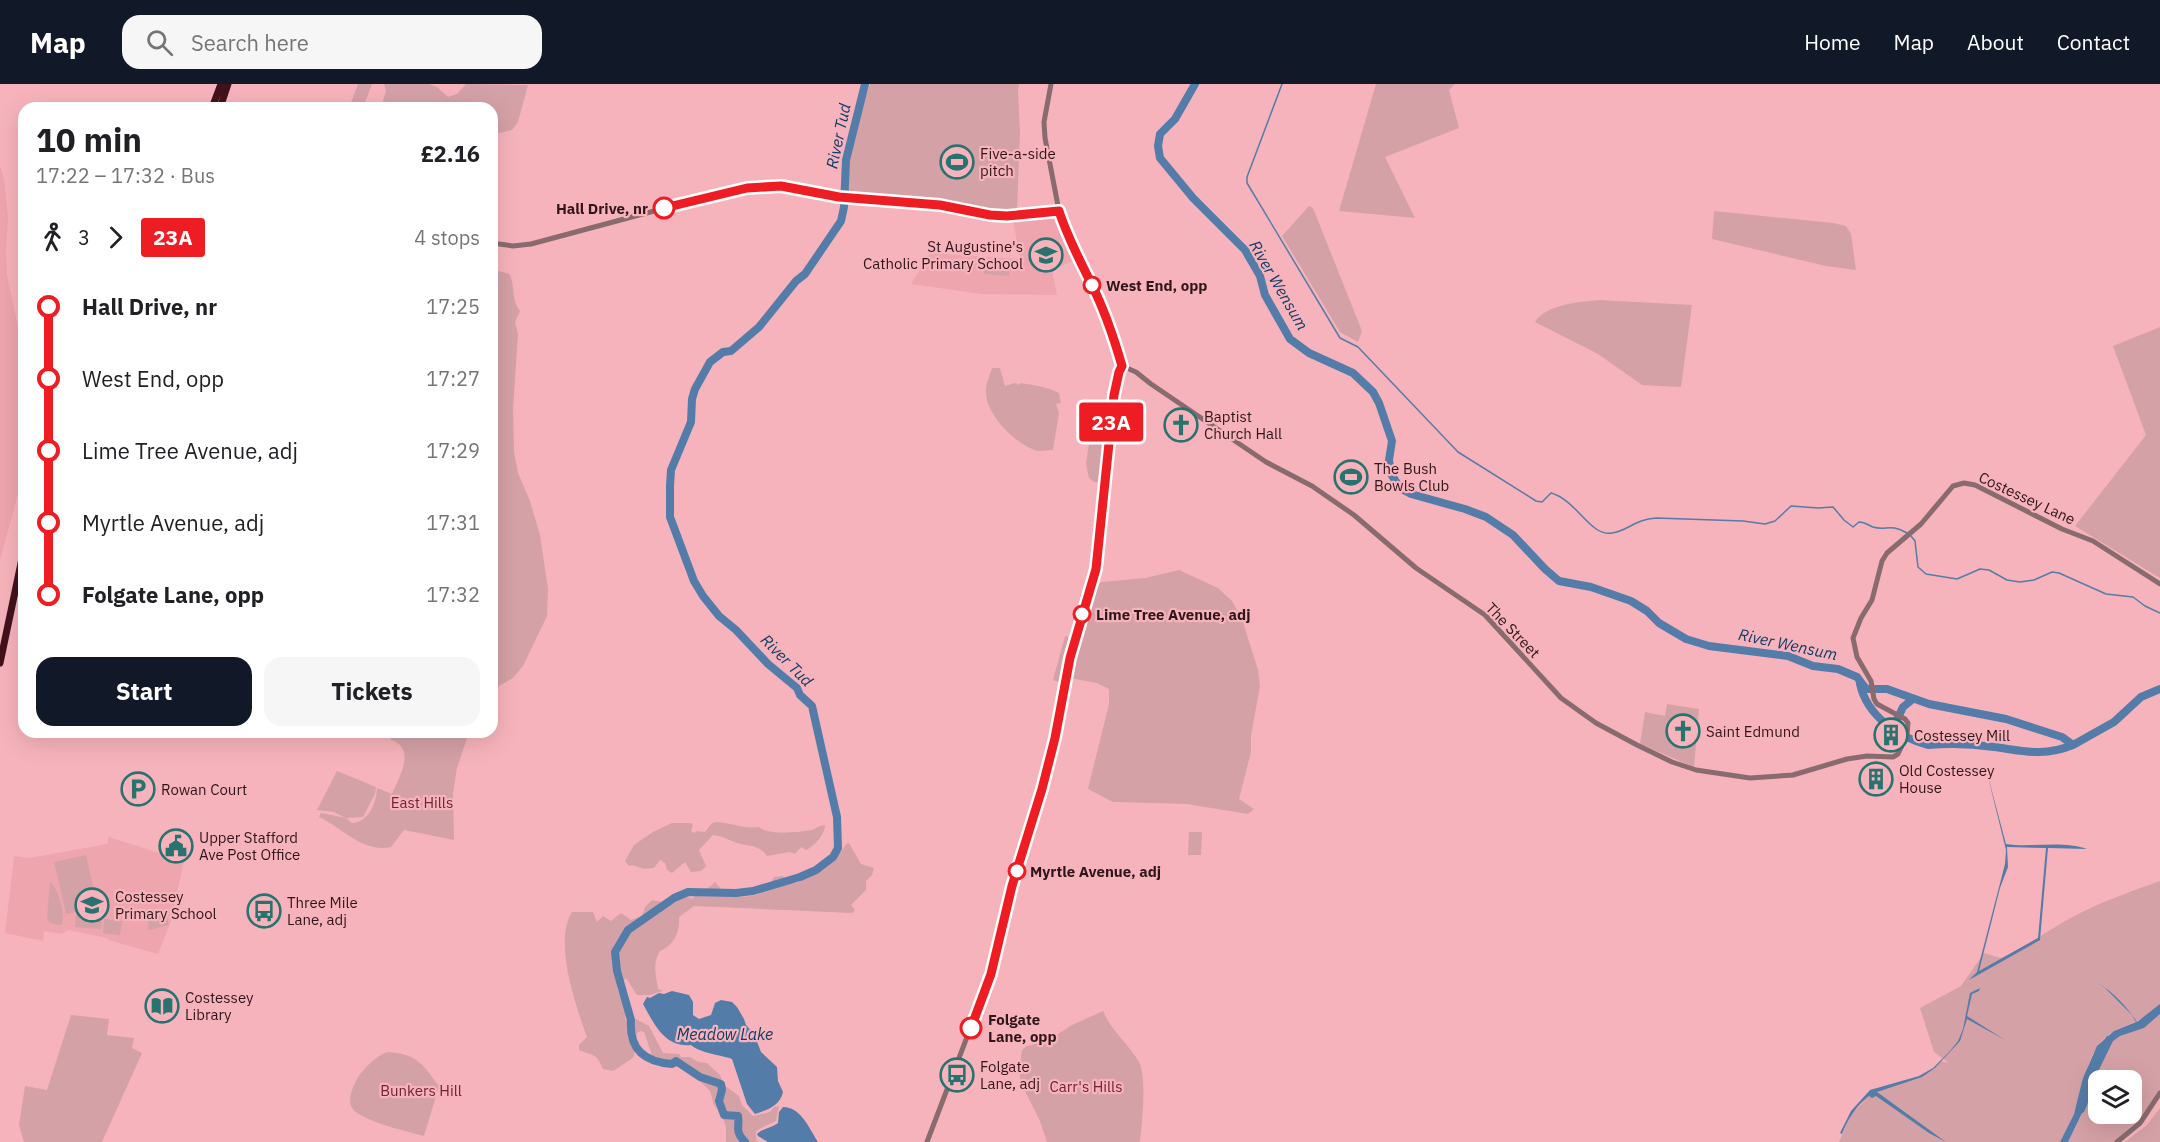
<!DOCTYPE html>
<meta charset="utf-8">
<style>
:root{--surface:#fff;--page:#f6f6f6;--text:#202124;--muted:#757577;--accent:#111827}
body{margin:0;font-family:"IBM Plex Sans",sans-serif;background:var(--page);color:var(--text);height:100vh;display:flex;flex-direction:column;font-size:22px;white-space:nowrap}
*{box-sizing:border-box;margin:0}
p{font-size:20px;color:var(--muted)}
.icon{flex:none;width:33px;height:33px;fill:none;stroke:currentColor;stroke-width:2;stroke-linecap:round;stroke-linejoin:round}
.map{position:relative;flex:1;overflow:hidden}
.side{position:absolute;left:18px;top:18px;width:480px;height:636px;display:flex;flex-direction:column;background:var(--surface);border-radius:18px;box-shadow:0 6px 24px #0002}
.side>*{flex:none}
.badge{padding:0 12px;border-radius:4px;font-size:21px;line-height:39px}
.controls{position:absolute;left:2088px;top:986px;display:grid;gap:12px}
.controls a{display:grid;place-items:center;width:54px;height:54px;border-radius:12px;background:var(--surface);box-shadow:0 6px 24px #0002;font-size:30px}
.map>.badge{position:absolute;translate:-50% -50%;box-shadow:0 0 0 3px #fff}
.legs{display:flex;align-items:center;gap:9px;height:66px;padding:0 18px;font-size:20px}
.legs p{margin-inline-start:auto}
.summary{display:flex;align-items:center;justify-content:space-between;height:102px;padding:0 18px}
h1{font-size:33px;font-weight:700;line-height:45px}
.button{display:flex;gap:12px;margin-top:auto;padding:12px 18px}
.button a{flex:1;height:69px;border-radius:18px;background:var(--accent);color:#fff;font-size:24px;font-weight:700;line-height:69px;text-align:center}
.button a+a{background:var(--page);color:var(--text)}
ul{padding:0 18px;list-style:none}
li{display:flex;align-items:center;gap:21px;height:72px;font-size:22px}
li i{display:grid;place-items:center;width:9px;height:100%;margin:0 8px;background:currentColor}
li i::after{content:'';width:15px;height:15px;margin:-8px;border:4px solid;border-radius:50%;background:var(--surface)}
li p{margin-inline-start:auto}
li:first-child i{background:linear-gradient(#0000 50%,currentColor 0)}
li:last-child i{background:linear-gradient(currentColor 50%,#0000 0)}
header{display:flex;align-items:center;gap:36px;box-sizing:border-box;height:84px;padding:0 30px;background:var(--accent);color:#fff}
header strong{font-size:28px}
nav{display:flex;gap:33px;margin-inline-start:auto;font-size:21px}
.search{width:420px;height:54px;background:var(--page);display:flex;align-items:center;gap:15px;box-sizing:border-box;padding:0 21px;border-radius:18px;color:var(--muted);font-size:22px}
.map>svg:first-child{display:block}
.built{fill:#efa5ae}
.green{fill:#d4a1a6;fill-rule:evenodd}
.water{fill:#547ca8;fill-rule:evenodd}
.lines{fill:none;stroke-linecap:round;stroke-linejoin:round}
.stream{stroke:#547ca8;stroke-width:1.5}
.river{stroke:#547ca8;stroke-width:8}
.tertiary{stroke:#886b6e;stroke-width:5}
.trunk{stroke:#42121c;stroke-width:7}
.line-1-casing{stroke:#fff;stroke-width:14}
.line-1{stroke:#ee1d23;stroke-width:9}
.stop-1-dot{fill:#fff;stroke:#ee1d23;stroke-width:3}
.labels{text-anchor:middle;dominant-baseline:central;stroke-width:4.5;stroke-linejoin:round;paint-order:stroke}
.poi-label{font-size:15px;fill:#2f161a;stroke:#f7b3bb;text-anchor:start}
.stop-label{font-size:15px;font-weight:bold;fill:#2f161a;stroke:#f7b3bb;text-anchor:start}
.street-label{font-size:15px;fill:#2f161a;stroke:#f7b3bb}
.park-label{font-size:15px;fill:#712233;stroke:#f7b3bb}
.water-label{font-size:16px;font-style:italic;fill:#0f3c67;stroke:#f7b3bb}
</style>
<header>
<strong>Map</strong>
<div class="search"><svg class="icon" aria-label="search" viewBox="0 0 24 24"><circle cx="10" cy="10" r="6"/><path d="M15 15l6 6"/></svg>Search here</div>
<nav><a>Home</a><a>Map</a><a>About</a><a>Contact</a></nav>
</header>
<div class="map">
<svg width="2160" height="1058" viewBox="0 0 2160 1058">
<rect width="100%" height="100%" fill="#f7b3bb"/>
<path class="built" d="M0 82 4 94 8 134 6 166 7 191 21 256 24 280V396H22L0 476Z
M1046 131 1053 133 1057 136 1075 176 1052 186 1057 211 981 210 911 200 930 169 1020 175 1013 136Z
M109 753 184 777 171 837 158 870 108 856 107 854 68 846 62 850 44 847 43 857 5 849 14 772 29 774 107 760Z"/>
<path class="green" d="M358 0H372L363 24H349Z
M384 0H429L437 3 448 13 457 10 466 0 528 1 518 38 512 46 492 51V24H381L386 7Z
M870 0H1019L1018 8 1020 48 1017 127 978 125 909 113 846 109C845 71 858 36 870 0Z
M1376 0H1455L1449 6 1459 44 1385 73 1415 134 1339 127Z
M1309 122 1313 124 1362 247 1358 258 1340 248 1282 152Z
M1714 127 1833 139 1846 142 1851 150 1856 186 1826 182 1712 155Z
M985 176 1010 177 1009 192 984 190Z
M492 185 509 190C516 201 510 213 520 227L515 238 518 250 513 324 514 368 518 389 530 417 540 451 548 505 547 532 523 582 513 594 492 606Z
M1599 216 1692 221 1681 303 1642 301 1598 270 1535 238C1546 220 1580 218 1599 216Z
M2160 243V494L2075 442 2146 351 2113 262Z
M992 284H1000L1005 302 1015 299 1019 301 1020 299C1034 301 1048 303 1059 309L1061 319 1056 320 1059 329 1053 366C1048 366 1043 367 1038 367 1017 362 984 330 986 306 986 299 990 291 992 284Z
M1110 318 1101 398H1094L1089 394 1086 380 1095 320Z
M1349 380 1363 390 1353 405 1339 396Z
M1179 486 1218 504 1232 517 1242 535 1258 586 1260 602 1251 652V668L1239 715 1254 725 1248 730 1187 720 1113 718 1088 705 1109 620V605L1097 599 1070 594 1095 502 1102 498 1145 494Z
M1065 552 1068 553 1070 560 1066 583 1063 585 1061 599 1053 596Z
M1667 620 1699 625 1694 683 1640 660 1645 628 1665 632Z
M389 648H469L457 684 453 709 454 756 404 746 391 763C363 769 344 745 319 733L321 729 346 734 334 728 317 726 337 687 376 703 375 710 363 733 346 734 352 739C368 739 377 718 377 704L392 710C399 693 417 664 391 656Z
M717 738C732 739 743 745 759 743 769 752 800 748 812 746 817 744 820 741 825 741 825 750 815 762 806 766L801 763 795 770 790 768 767 772C759 759 744 763 732 757 725 754 721 752 713 751L699 766 706 782 701 787 691 788 685 778 672 789 667 786 665 779 660 776 654 784 644 785 632 781 629 782 625 777 634 761 653 748 672 739H691L693 741 691 747 694 749 697 747 705 748 712 739Z
M1189 748H1202L1201 771H1188Z
M849 759 861 780 874 784 872 791 866 797V806L851 821 855 826 852 829 694 822 679 833C680 848 674 861 660 867 652 879 656 891 658 905L663 907 650 911H637L626 894 617 904 627 926 625 936 636 935 649 942 663 969 679 970 681 973H690L698 978 707 979 720 991 724 1001 739 1012 742 1021 753 1032 770 1028 774 1023 779 1022 776 1037 759 1045 756 1048V1056L759 1058H726V1043L722 1031 714 1021 710 1007 698 995 691 983H665L652 971 644 948 641 947 637 949 634 972 630 976 613 987 603 985C596 968 593 972 579 966V961L587 953C576 923 553 857 572 828H593L597 838 603 832 611 837 621 829 631 836 642 832 645 823 652 816 672 820 686 812 692 815C698 808 708 806 715 798 718 802 722 806 726 809 736 816 757 812 766 807L774 793 782 792 797 799C815 787 835 780 846 760Z
M86 771 98 823 66 830 54 778Z
M2160 797V920C2145 939 2122 939 2106 953 2085 971 2084 1005 2074 1029 2070 1038 2065 1048 2060 1058H1839L1851 1031 1869 1012 1871 1013C1891 995 1924 1000 1941 977L1949 979 1934 968 1920 924 1961 902 1984 869 2001 874C2029 861 2054 842 2082 828 2107 816 2134 806 2160 797Z
M50 798C59 805 65 829 62 840L57 841 49 838 47 834Z
M166 829 169 841 149 846 147 832Z
M76 830 102 832 101 845 75 843Z
M104 835 122 837 120 851 103 849Z
M1103 927C1112 948 1128 959 1139 978 1147 993 1142 1040 1140 1058H1047L1040 1037 1020 997V981L1022 966 1027 962 1047 957 1072 941Z
M2160 930V1005L2139 1035 2114 1058H2068L2082 1030 2090 994 2105 963 2120 952 2144 944ZM2098 996H2132V1029H2098Z
M71 931 109 935 107 951 134 954 132 964 142 969 102 1058H24L19 1041 25 1002 47 1006Z
M388 968C418 970 423 981 439 1002L424 1052C410 1048 355 1036 351 1022 348 1013 353 1003 357 995 363 985 377 971 388 968Z
M2160 1024V1058H2125L2147 1041Z"/>
<path class="water" d="M1986 685 2006 760C2032 764 2062 756 2087 765L2048 764 2040 856 1969 896 1977 888 2005 780 2006 766ZM2007 763 2046 764 2038 854 1979 887 2000 804 2008 783Z
M2091 895C2109 904 2126 921 2137 938L2160 920V930L2144 944 2120 952 2105 963 2090 994 2084 1025 2068 1058H2060L2074 1030 2083 994 2097 962 2114 947 2136 938 2132 931 2103 902Z
M1980 904 1979 907 1972 910 1967 932 2005 956 1967 935 1960 957 1935 984 1922 993 1877 1008 1946 1058 1929 1049 1876 1012 1872 1014 1869 1012C1856 1022 1848 1035 1842 1050L1840 1049 1851 1027 1870 1006 1919 992 1933 984 1950 967 1958 957 1963 945 1970 909Z
M672 907 689 911 693 918V931L699 935 711 931 715 919 721 916 732 918 737 923 744 935 746 941 754 950 761 968 777 983 778 997 783 1008C780 1022 767 1026 755 1030L747 1020 732 975C721 971 700 969 691 961 665 964 654 940 643 920L647 913 650 914 659 909 664 910Z
M783 1023C801 1023 809 1044 818 1058H768L758 1052 757 1050C764 1044 771 1044 778 1039L779 1028Z"/>
<g class="lines">
<path class="stream" d="M1282 0 1247 93V99L1340 254 1358 263 1458 368 1536 417 1542 418 1551 409C1577 416 1590 453 1612 449 1628 447 1635 435 1656 434L1743 437 1765 440 1775 437 1791 422 1818 424 1833 423 1844 436 1853 443 1859 438C1865 438 1868 441 1873 443 1886 447 1890 439 1907 449
M1911 452 1915 457 1918 483 1926 490 1957 495 1980 485 1989 486 2007 496 2020 498 2034 496 2052 488 2059 489 2106 510 2133 513 2145 522 2160 529"/>
<path class="river" d="M1195 0 1175 35 1160 50 1158 62 1160 74 1193 114 1245 166 1260 192 1265 211 1290 255 1309 269 1353 289 1373 308 1379 319 1392 357 1389 376 1391 390 1400 404 1411 410 1465 425 1486 433 1513 451 1545 485 1559 497 1591 503 1631 517 1647 527 1659 539 1686 555 1709 562 1788 572 1813 582 1838 585 1857 593 1866 605H1887L1929 620 2006 635 2062 653 2073 661 2114 638 2141 613 2160 605
M1860 600C1867 632 1898 653 1928 661 1950 659 1973 660 1994 663 2024 667 2043 673 2073 661
M1893 644 1903 623 1913 615
M2081 1025 2086 1013 2090 995 2109 956
M745 1058C734 1046 740 1045 738 1032L724 1031 719 1017 722 1006 721 1000 700 993 676 977 672 980C644 978 629 965 631 936L617 887 615 868 628 846 674 814 688 808 736 809 753 807 800 793 816 786 833 773 838 764 837 733 812 622 800 611 797 604 768 580 736 546 719 532 703 512 694 497 670 433V402L671 386 691 338 692 315 695 305 710 278 723 268 731 267 759 243 796 197 805 190 841 137 844 123 846 76 865 0"/>
<path class="tertiary" d="M1051 0 1044 38 1045 54 1059 127 1075 168 1100 219 1122 282
M492 159 513 162 531 160 654 127 759 102 790 103 839 113 933 120 997 132 1059 127
M1122 282 1136 288 1151 300 1266 378 1312 402 1354 431 1416 484 1485 531 1561 614 1596 639 1637 661 1672 678 1696 686 1750 694 1793 691 1847 675 1867 672 1893 673 1898 670 1907 651 1908 639 1905 635 1877 620 1874 615 1871 597 1857 573 1853 554 1861 534 1872 516 1882 477 1887 469 1921 440 1953 402 1964 399 1975 401 2062 445 2093 457 2160 500
M927 1058 991 890 1019 779 1043 705 1055 654 1070 574 1096 485 1114 311 1119 288 1122 282
M2117 1058 2140 1039 2160 1009"/>
<path class="trunk" d="M212 24 221 0
M220 24 228 0
M0 579 24 465"/>
</g>
<g class="lines">
<g class="line-1-casing">
<path id="line-1" d="M664 124 747 104 781 102 839 113 940 121 990 131 1007 132 1059 127C1067 152 1079 175 1091 199 1104 225 1114 254 1122 282L1119 288 1114 311 1096 485 1070 574 1055 654 1042 705 1012 802 991 890 971 944"/>
</g>
<use href="#line-1" class="line-1"/>
</g>
<defs>
<g id="stadium-ring" transform="scale(1.725)"><circle r="9.5" fill="#f7b3bb" stroke="#28726f" stroke-width="1.5"/><path d="M0-5a6.5 5 0 1 0 0 10a6.5 5 0 1 0 0-10ZM-3.5-1.8h7v3.6h-7Z" fill="#28726f"/></g>
<g id="school-ring" transform="scale(1.725)"><circle r="9.5" fill="#f7b3bb" stroke="#28726f" stroke-width="1.5"/><path d="M0-5L7-2L0 1L-7-2ZM-4 1L0 2.5L4 1V4Q0 6-4 4Z" fill="#28726f"/></g>
<g id="church-ring" transform="scale(1.725)"><circle r="9.5" fill="#f7b3bb" stroke="#28726f" stroke-width="1.5"/><path d="M-1.2-6h2.4v3.5h3.3v2.4h-3.3V6h-2.4V-.1h-3.3v-2.4h3.3Z" fill="#28726f"/></g>
<g id="building-ring" transform="scale(1.725)"><circle r="9.5" fill="#f7b3bb" stroke="#28726f" stroke-width="1.5"/><path d="M-4-6H4V6H1V3H-1V6H-4ZM-2.5-4.3h1.7v1.8h-1.7ZM.8-4.3h1.7v1.8H.8ZM-2.5-1h1.7V.8h-1.7ZM.8-1h1.7V.8H.8Z" fill="#28726f"/></g>
<g id="parking-ring" transform="scale(1.725)"><circle r="9.5" fill="#f7b3bb" stroke="#28726f" stroke-width="1.5"/><path d="M-3.5-5.5H1a3.5 3.5 0 0 1 0 7H-1V5.5H-3.5ZM-1-3.4V-.6H.8a1.4 1.4 0 0 0 0-2.8Z" fill="#28726f"/></g>
<g id="civic-ring" transform="scale(1.725)"><circle r="9.5" fill="#f7b3bb" stroke="#28726f" stroke-width="1.5"/><path d="M-.6-6.5H3V-4.5H.6V-3L4-1V1h2V6H-6V1h2V-1L-.6-3ZM-1.2 2.5V6h2.4V2.5Z" fill="#28726f"/></g>
<g id="bus-ring" transform="scale(1.725)"><circle r="9.5" fill="#f7b3bb" stroke="#28726f" stroke-width="1.5"/><path d="M-5-6H5V4H4V6H2V4H-2V6H-4V4H-5ZM-3.5-4V0h7V-4ZM-3.5 1.2v1.5H-2V1.2ZM2 1.2v1.5H3.5V1.2Z" fill="#28726f"/></g>
<g id="library-ring" transform="scale(1.725)"><circle r="9.5" fill="#f7b3bb" stroke="#28726f" stroke-width="1.5"/><path d="M-6-4Q-3-5.5-.7-3.5V5Q-3 3-6 4ZM6-4Q3-5.5 .7-3.5V5Q3 3 6 4Z" fill="#28726f"/></g>
</defs>
<g fill-rule="evenodd">
<use href="#stadium-ring" x="957" y="78"/>
<use href="#school-ring" x="1046" y="171"/>
<use href="#church-ring" x="1181" y="341"/>
<use href="#stadium-ring" x="1351" y="393"/>
<use href="#church-ring" x="1683" y="647"/>
<use href="#building-ring" x="1891" y="651"/>
<use href="#building-ring" x="1876" y="695"/>
<use href="#parking-ring" x="138" y="705"/>
<use href="#civic-ring" x="176" y="762"/>
<use href="#school-ring" x="92" y="821"/>
<use href="#bus-ring" x="264" y="827"/>
<use href="#library-ring" x="162" y="922"/>
<use href="#bus-ring" x="957" y="991"/>
</g>
<g class="stop-1-dot">
<circle cx="664" cy="124" r="10"/>
<circle cx="1092" cy="201" r="8"/>
<circle cx="1082" cy="530" r="8"/>
<circle cx="1017" cy="787" r="8"/>
<circle cx="971" cy="944" r="10"/>
</g>
<g class="labels">
<g class="poi-label">
<text x="980" y="69">Five-a-side<tspan x="980" dy="17">pitch</tspan></text>
<text x="1023" y="162" text-anchor="end">St Augustine's<tspan x="1023" dy="17">Catholic Primary School</tspan></text>
<text x="1204" y="332">Baptist<tspan x="1204" dy="17">Church Hall</tspan></text>
<text x="1374" y="384">The Bush<tspan x="1374" dy="17">Bowls Club</tspan></text>
<text x="1706" y="647">Saint Edmund</text>
<text x="1914" y="651">Costessey Mill</text>
<text x="1899" y="686">Old Costessey<tspan x="1899" dy="17">House</tspan></text>
<text x="161" y="705">Rowan Court</text>
<text x="199" y="753">Upper Stafford<tspan x="199" dy="17">Ave Post Office</tspan></text>
<text x="115" y="812">Costessey<tspan x="115" dy="17">Primary School</tspan></text>
<text x="287" y="818">Three Mile<tspan x="287" dy="17">Lane, adj</tspan></text>
<text x="185" y="913">Costessey<tspan x="185" dy="17">Library</tspan></text>
<text x="980" y="982">Folgate<tspan x="980" dy="17">Lane, adj</tspan></text>
</g>
<g class="stop-label">
<text x="648" y="124" text-anchor="end">Hall Drive, nr</text>
<text x="1106" y="201">West End, opp</text>
<text x="1096" y="530">Lime Tree Avenue, adj</text>
<text x="1030" y="787">Myrtle Avenue, adj</text>
<text x="988" y="935">Folgate<tspan x="988" dy="17">Lane, opp</tspan></text>
</g>
<g class="street-label">
<text transform="translate(2027 414) rotate(25)">Costessey Lane</text>
<text transform="translate(1513 546) rotate(46)">The Street</text>
</g>
<g class="park-label">
<text x="422" y="718">East Hills</text>
<text x="1086" y="1002">Carr's Hills</text>
<text x="421" y="1006">Bunkers Hill</text>
</g>
<g class="water-label">
<text transform="translate(838 52) rotate(-78)">River Tud</text>
<text transform="translate(1279 201) rotate(60)">River Wensum</text>
<text transform="translate(1788 560) rotate(12)">River Wensum</text>
<text transform="translate(787 576) rotate(45)">River Tud</text>
<text x="725" y="950">Meadow Lake</text>
</g>
</g>
</svg>
<div class="controls">
<a><svg class="icon" aria-label="layers" viewBox="0 0 24 24"><path d="M12 4l9 5-9 5-9-5zM3 14l9 5 9-5"/></svg></a>
</div>
<b class="badge" style="left:1111px;top:338px;background:#ee1d23;color:#fff">23A</b>
<section class="side">
<div class="summary"><div><h1>10 min</h1><p>17:22 – 17:32 · Bus</p></div><b>£2.16</b></div>
<div class="legs"><svg class="icon" aria-label="walk" viewBox="0 0 24 24"><circle cx="13" cy="4" r="2"/><path d="M13 8l-2 6 4 7M11 14l-3 7M7 12l3-4h3l4 4"/></svg>3<svg class="icon" aria-label="forward" viewBox="0 0 24 24"><path d="M9 5l7 7-7 7"/></svg><b class="badge" style="background:#ee1d23;color:#fff">23A</b><p>4 stops</p></div>
<ul>
<li><i style="color:#ee1d23"></i><b>Hall Drive, nr</b><p>17:25</p></li>
<li><i style="color:#ee1d23"></i><span>West End, opp</span><p>17:27</p></li>
<li><i style="color:#ee1d23"></i><span>Lime Tree Avenue, adj</span><p>17:29</p></li>
<li><i style="color:#ee1d23"></i><span>Myrtle Avenue, adj</span><p>17:31</p></li>
<li><i style="color:#ee1d23"></i><b>Folgate Lane, opp</b><p>17:32</p></li>
</ul>
<div class="button"><a>Start</a><a>Tickets</a></div>
</section>
</div>
